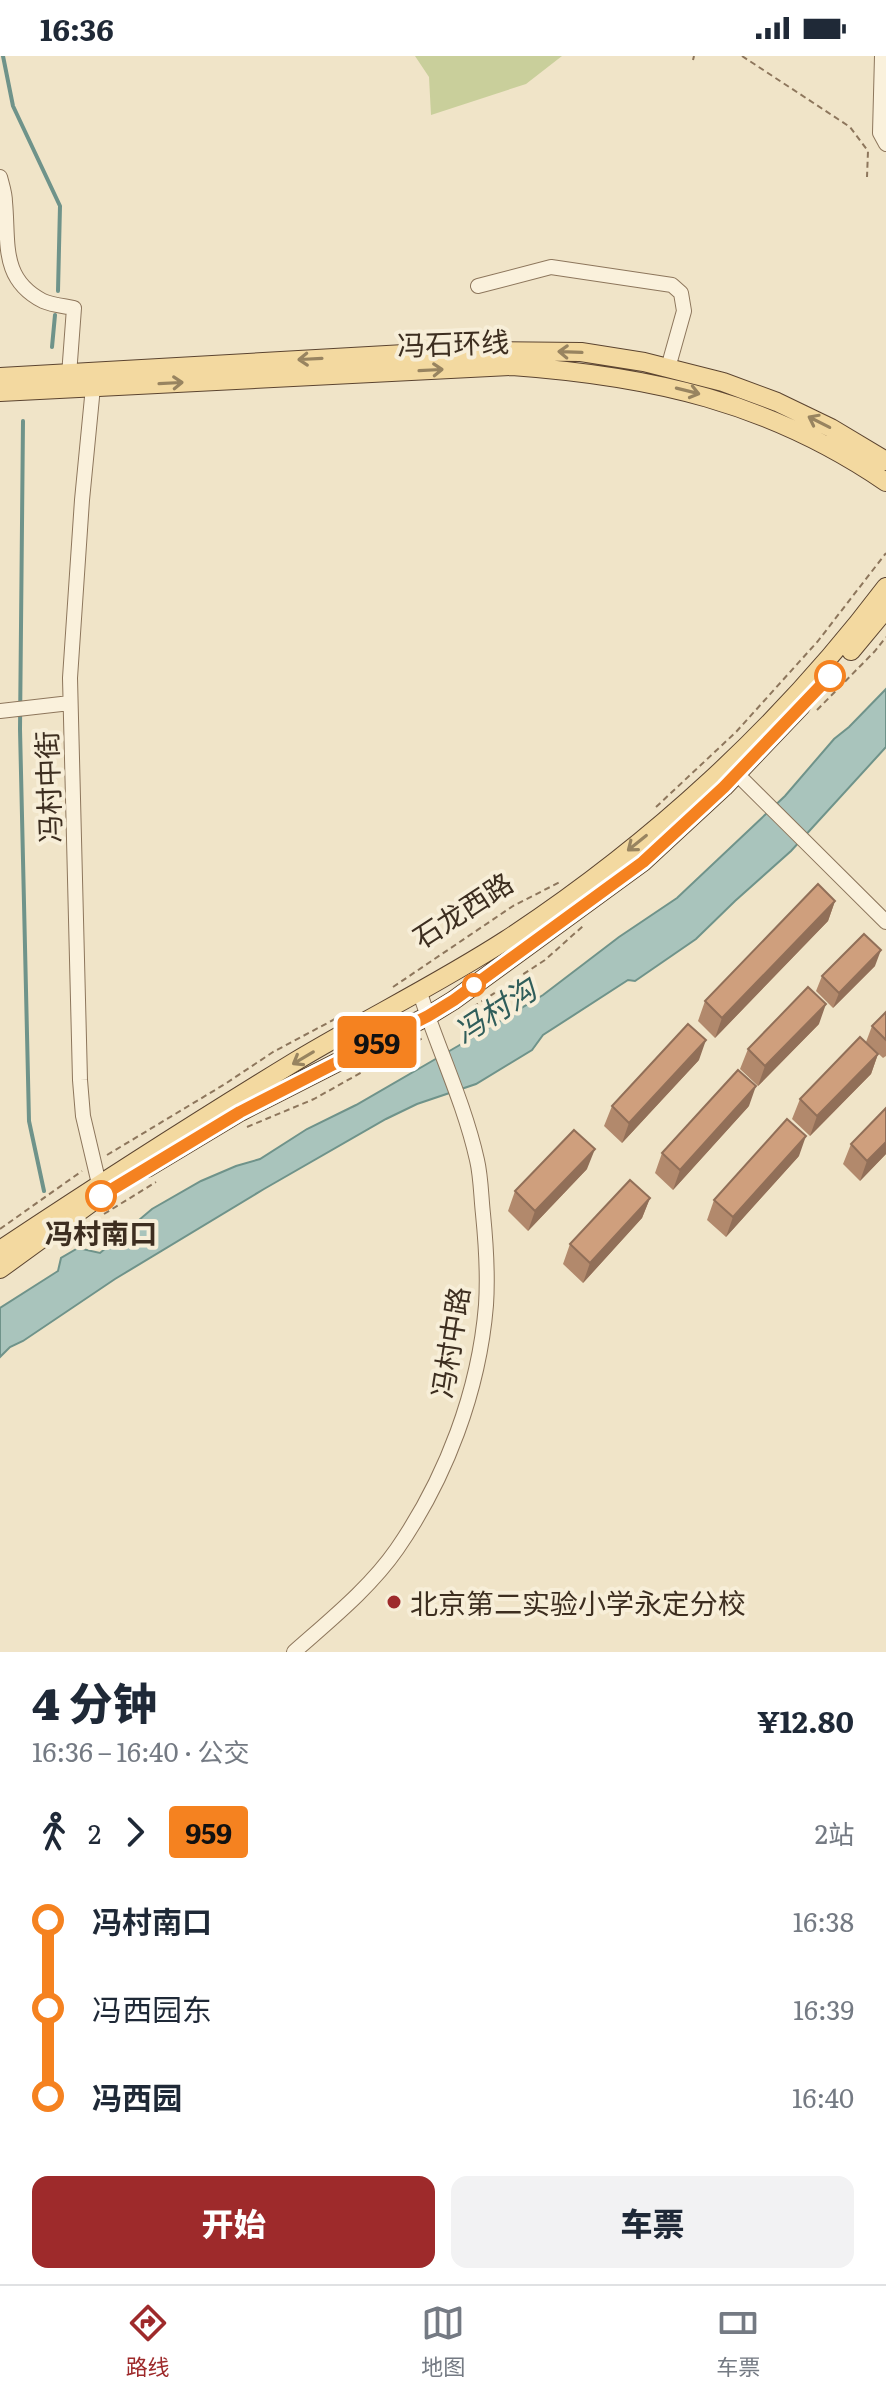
<!DOCTYPE html>
<html lang="zh">
<meta charset="utf-8">
<style>
:root{--surface:#fff;--page:#f2f2f3;--text:#1f2937;--muted:#747a83;--line:#e0e1e3;--accent:#9e2a2b}
body{margin:0;font-family:Literata,"Noto Sans SC",serif;background:var(--page);color:var(--text);height:100vh;display:flex;flex-direction:column;font-size:30px;white-space:nowrap}
*{box-sizing:border-box;margin:0}
p{font-size:26px;color:var(--muted)}
.icon{flex:none;width:44px;height:44px;fill:none;stroke:currentColor;stroke-width:2;stroke-linecap:round;stroke-linejoin:round}
.map{position:relative;height:1596px;overflow:hidden}
.panel{display:flex;flex-direction:column;background:var(--surface);flex:1}
.panel>*{flex:none}
.badge{padding:0 16px;border-radius:6px;font-size:28px;line-height:52px}
.map>.badge{position:absolute;translate:-50% -50%;box-shadow:0 0 0 4px #fff}
.legs{display:flex;align-items:center;gap:12px;height:88px;padding:0 32px;font-size:26px}
.legs p{margin-inline-start:auto}
.headline{display:flex;align-items:center;justify-content:space-between;height:136px;padding:0 32px}
h1{font-size:44px;font-weight:800;line-height:60px}
.primary-button{display:flex;gap:16px;margin-top:auto;padding:16px 32px}
.primary-button a{flex:1;height:92px;border-radius:16px;background:var(--accent);color:#fff;font-size:32px;font-weight:800;line-height:92px;text-align:center}
.primary-button a+a{background:var(--page);color:var(--text)}
ul{padding:0 32px;list-style:none}
li{display:flex;align-items:center;gap:28px;height:88px;font-size:30px}
li i{display:grid;place-items:center;width:12px;height:100%;margin:0 10px;background:currentColor}
li i::after{content:'';width:20px;height:20px;margin:-10px;border:6px solid;border-radius:50%;background:var(--surface)}
li p{margin-inline-start:auto}
li:first-child i{background:linear-gradient(#0000 50%,currentColor 0)}
li:last-child i{background:linear-gradient(currentColor 50%,#0000 0)}
.status{display:flex;justify-content:space-between;align-items:center;height:56px;padding:0 40px;background:var(--surface);direction:ltr}
.status svg{height:22px;fill:currentColor}
.tabs{display:flex;justify-content:space-around;align-items:center;height:112px;border-top:2px solid var(--line);background:var(--surface);font-size:22px;color:var(--muted)}
.tabs a{display:grid;justify-items:center;gap:4px}
.tabs .on{color:var(--accent)}
.map>svg:first-child{display:block}
.green{fill:#c9cf9b}
.water{fill:#a9c4bc;stroke:#6f938a;stroke-width:2}
.lines{fill:none;stroke-linecap:round;stroke-linejoin:round}
.stream{stroke:#6f938a;stroke-width:4}
.minor-casing{stroke:#8d765c;stroke-width:16}
.major-casing{stroke:#5b4430;stroke-width:20}
.path{stroke:#8d765c;stroke-width:2;stroke-dasharray:6 4;stroke-linecap:butt}
.minor{stroke:#faf1dc;stroke-width:14}
.major{stroke:#f3d9a0;stroke-width:18}
.wall{fill:#b2896c}
.shaded-wall{fill:#916f58}
.building{fill:#cf9f7d;stroke:#916f58;stroke-width:2}
.oneway{stroke:#988460}
.line-1-casing{stroke:#fff;stroke-width:18}
.line-1{stroke:#f58220;stroke-width:12}
.stop-1-dot{fill:#fff;stroke:#f58220;stroke-width:4}
.poi-dot{fill:#9e2a2b;stroke:#f7eed8;stroke-width:3}
.labels{text-anchor:middle;dominant-baseline:central;stroke-width:8;stroke-linejoin:round;paint-order:stroke}
.street-label{font-size:28px;fill:#3d2e20;stroke:#f7eed8}
.stop-label{font-size:28px;font-weight:bold;fill:#3d2e20;stroke:#f7eed8}
.poi-label{font-size:28px;fill:#3d2e20;stroke:#f7eed8;text-anchor:start}
.water-label{font-size:30px;font-style:italic;fill:#2f5d5a;stroke:#f7eed8}
</style>
<div class="status"><b>16:36</b><svg viewBox="0 0 49 12"><path d="M0 12V9h3v3zM5 12V6h3v6zM10 12V3h3v9zM15 12V0h3v12zM26 1h20v11H26zM47 4h2v5h-2z"/></svg></div>
<div class="map">
<svg width="886" height="1596" viewBox="0 0 886 1596">
<rect width="100%" height="100%" fill="#f0e4c8"/>
<path class="green" d="M415 0H562L526 28 431 59 429 21Z"/>
<path class="water" d="M886 633V691L791 795 735 845 696 883 635 925 628 924 543 979 532 994 476 1028 417 1048 386 1063 264 1133 115 1223 23 1285 10 1291 0 1301V1252L58 1215 61 1202 78 1192 100 1197 152 1153 201 1125 236 1110 260 1103 307 1073 356 1049 458 990 543 939 619 881 677 842 785 740 834 683 849 671Z"/>
<g class="lines">
<path class="stream" d="M3 0 13 50 60 150 58 235
M52 291 55 259
M23 365 20 673 29 1065 44 1135"/>
<g class="minor-casing">
<path id="minor" d="M882 0 880 77 886 88
M0 121C2 129 5 137 5 146 9 186 0 223 43 245 52 249 64 250 74 252L69 319
M478 230 551 211 672 229 681 237 684 255 668 312
M93 331 82 444 70 622 80 1024 83 1060 99 1128
M0 655 70 647
M730 711 886 866
M294 1596C330 1564 370 1532 397 1493 446 1422 479 1335 486 1249 488 1219 486 1188 483 1158 481 1140 481 1121 477 1104 464 1046 438 993 420 937"/>
</g>
<g class="major-casing">
<path id="major" d="M0 321 422 297 483 295 581 296 644 306 723 326 777 346 831 372 886 405
M0 336 512 310C651 320 769 346 886 426
M851 595 886 553
M147 1112 240 1056 428 960 454 944 643 806 724 731 801 650
M0 1194C98 1129 196 1066 296 1005 366 963 438 928 506 884 651 789 782 669 886 531
M0 1213 95 1144"/>
</g>
<path class="path" d="M742 0 850 71 868 95 867 121
M693 4 694 0
M817 654 875 595 886 581
M656 751 736 676 818 585 886 497
M393 931 513 850 560 826
M473 951 545 904 583 870
M247 1071 314 1043 423 982
M107 1099 225 1028 273 996 335 963
M104 1158 156 1126
M0 1173 82 1115"/>
<use href="#minor" class="minor"/>
<use href="#major" class="major"/>
</g>
<path class="wall" d="M835 845 828 865 715 982 698 965 705 945Z
M875 910 833 952 816 935 822 920Z
M886 956V1000L883 1002 866 986 872 970Z
M819 968 758 1030 740 1013 748 993Z
M878 998 871 1018 810 1080 792 1063 800 1043Z
M699 1004 622 1087 604 1070 612 1050Z
M749 1050 673 1134 655 1117 662 1097Z
M886 1052V1098L860 1125 843 1108 851 1088Z
M799 1100 726 1181 707 1164 714 1144Z
M587 1113 528 1175 508 1155 515 1135Z
M650 1142 642 1162 583 1227 563 1208 570 1188Z"/>
<path class="shaded-wall" d="M835 845 828 865 715 982 722 962Z
M881 894 875 910 833 952 839 937Z
M826 948 819 968 758 1030 765 1010Z
M706 984 699 1004 622 1087 629 1067Z
M878 998 871 1018 810 1080 817 1060Z
M756 1030 749 1050 673 1134 680 1114Z
M806 1080 799 1100 726 1181 733 1161Z
M886 1086V1098L860 1125 867 1105Z
M595 1093 587 1113 528 1175 535 1155Z
M650 1142 642 1162 583 1227 590 1207Z"/>
<path class="building" d="M818 828 835 845 722 962 705 945Z
M864 878 881 894 839 937 822 920Z
M808 931 826 948 765 1010 748 993Z
M886 956V984L872 970Z
M688 968 706 984 629 1067 612 1050Z
M860 981 878 998 817 1060 800 1043Z
M738 1014 756 1030 680 1114 662 1097Z
M886 1052V1086L867 1105 851 1088Z
M787 1063 806 1080 733 1161 714 1144Z
M574 1074 595 1093 535 1155 515 1135Z
M630 1124 650 1142 590 1207 570 1188Z"/>
<defs><path id="oneway-shaft" d="M-6 0H5M1.5-3L5.5 0L1.5 3" fill="none" stroke-width="1.6" stroke-linecap="round" stroke-linejoin="round" transform="scale(2)"/></defs>
<g class="oneway">
<use href="#oneway-shaft" transform="translate(570 296) rotate(-178)"/>
<use href="#oneway-shaft" transform="translate(310 303) rotate(177)"/>
<use href="#oneway-shaft" transform="translate(431 314) rotate(-3)"/>
<use href="#oneway-shaft" transform="translate(171 327) rotate(-3)"/>
<use href="#oneway-shaft" transform="translate(688 335) rotate(14)"/>
<use href="#oneway-shaft" transform="translate(819 366) rotate(-153)"/>
<use href="#oneway-shaft" transform="translate(637 787) rotate(141)"/>
<use href="#oneway-shaft" transform="translate(303 1002) rotate(149)"/>
</g>
<g class="lines">
<g class="line-1-casing">
<path id="line-1" d="M101 1140 240 1056 428 960 454 944 643 806 724 731 830 620"/>
</g>
<use href="#line-1" class="line-1"/>
</g>
<g class="stop-1-dot">
<circle cx="830" cy="620" r="14"/>
<circle cx="474" cy="929" r="10"/>
<circle cx="101" cy="1140" r="14"/>
</g>
<circle class="poi-dot" cx="394" cy="1546" r="8"/>
<g class="labels">
<g class="street-label">
<text transform="translate(453 286) rotate(-2)">冯石环线</text>
<text transform="translate(47 731) rotate(-92)">冯村中街</text>
<text transform="translate(462 853) rotate(-33)">石龙西路</text>
<text transform="translate(449 1286) rotate(-81)">冯村中路</text>
</g>
<g class="stop-label">
<text x="101" y="1176">冯村南口</text>
</g>
<g class="poi-label">
<text x="410" y="1546">北京第二实验小学永定分校</text>
</g>
<g class="water-label">
<text transform="translate(494 953) rotate(-33)">冯村沟</text>
</g>
</g>
</svg>
<b class="badge" style="left:377px;top:986px;background:#f58220;color:#111">959</b>
</div>
<section class="panel">
<div class="headline"><div><h1>4 分钟</h1><p>16:36 – 16:40 · 公交</p></div><b>¥12.80</b></div>
<div class="legs"><svg class="icon" aria-label="walk" viewBox="0 0 24 24"><circle cx="13" cy="4" r="2"/><path d="M13 8l-2 6 4 7M11 14l-3 7M7 12l3-4h3l4 4"/></svg>2<svg class="icon" aria-label="forward" viewBox="0 0 24 24"><path d="M9 5l7 7-7 7"/></svg><b class="badge" style="background:#f58220;color:#111">959</b><p>2站</p></div>
<ul>
<li><i style="color:#f58220"></i><b>冯村南口</b><p>16:38</p></li>
<li><i style="color:#f58220"></i><span>冯西园东</span><p>16:39</p></li>
<li><i style="color:#f58220"></i><b>冯西园</b><p>16:40</p></li>
</ul>
<div class="primary-button"><a>开始</a><a>车票</a></div>
</section>
<nav class="tabs">
<a class="on"><svg class="icon" aria-label="directions" viewBox="0 0 24 24"><path d="M12 3l9 9-9 9-9-9zM9 14v-3h6M13 9l2 2-2 2"/></svg>路线</a>
<a><svg class="icon" aria-label="map" viewBox="0 0 24 24"><path d="M3 6l6-2 6 2 6-2v14l-6 2-6-2-6 2zM9 4v14M15 6v14"/></svg>地图</a>
<a><svg class="icon" aria-label="tickets" viewBox="0 0 24 24"><path d="M3 7h18v10H3zM15 7v10"/></svg>车票</a>
</nav>
